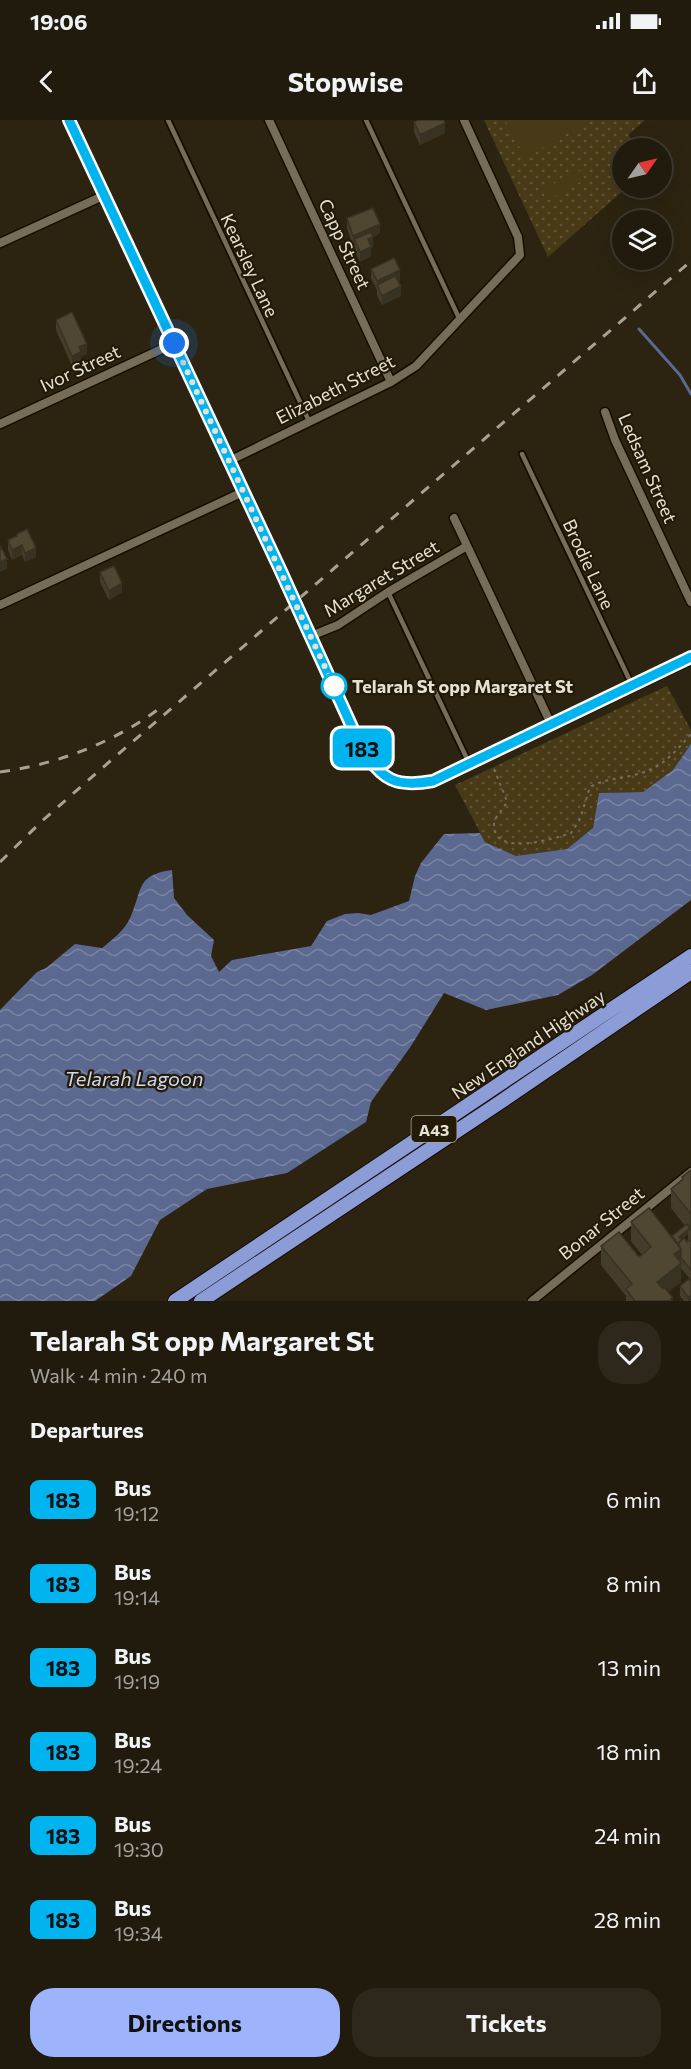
<!DOCTYPE html>
<meta charset="utf-8">
<style>
:root{--surface:#211b0d;--page:#2d281b;--text:#f1f3f6;--muted:#a2a19d;--line:#3e392e;--accent:#9db4fd}
body{margin:0;font-family:Commissioner,sans-serif;background:var(--page);color:var(--text);height:100vh;display:flex;flex-direction:column;font-size:22px;white-space:nowrap}
*{box-sizing:border-box;margin:0}
p{font-size:20px;color:var(--muted)}
.icon{flex:none;width:33px;height:33px;fill:none;stroke:currentColor;stroke-width:2;stroke-linecap:round;stroke-linejoin:round}
.map{position:relative;height:1181px;overflow:hidden}
.details{display:flex;flex-direction:column;background:var(--surface);flex:1}
.details>*{flex:none}
.badge{padding:0 12px;border-radius:9px;font-size:21px;line-height:39px}
.needle{width:39px;rotate:56deg}
.fabs{position:absolute;left:612px;top:18px;display:grid;gap:12px}
.fabs a{display:grid;place-items:center;width:60px;height:60px;border-radius:50%;background:var(--surface);box-shadow:0 6px 24px #0002,0 0 0 2px var(--line);font-size:30px}
.you{position:absolute;width:30px;height:30px;margin:-15px;border:4px solid #fff;border-radius:50%;background:#1a73e8;box-shadow:0 0 0 9px #1a73e833}
.map>.badge{position:absolute;translate:-50% -50%;box-shadow:0 0 0 3px #fff}
h2{padding:0 30px;font-size:22px;line-height:54px}
.round{display:grid;place-items:center;flex:none;width:63px;height:63px;border-radius:24px;background:var(--page)}
.head{display:flex;align-items:center;justify-content:space-between;height:102px;padding:0 30px}
h1{font-size:28px;font-weight:700;line-height:45px}
.cta{display:flex;gap:12px;margin-top:auto;padding:12px 30px}
.cta a{flex:1;height:69px;border-radius:24px;background:var(--accent);color:#111;font-size:24px;font-weight:700;line-height:69px;text-align:center}
.cta a+a{background:var(--page);color:var(--text)}
ul{padding:0;list-style:none}
li{display:flex;align-items:center;gap:18px;height:84px;padding:0 30px}
li div{flex:1}
li b{display:block;font-size:22px}
li em{font-style:normal}
li .badge{min-width:66px;font-weight:700;text-align:center}
.status{display:flex;justify-content:space-between;align-items:center;height:42px;padding:0 30px;background:var(--surface);direction:ltr}
.status svg{height:16px;fill:currentColor}
header{display:flex;justify-content:space-between;align-items:center;height:78px;padding:0 30px;background:var(--surface);font-size:27px;font-weight:700}
.map>svg:first-child{display:block}
.park{fill:url(#park-dots)}
.garden{fill:#483a17}
.water{fill:url(#water-waves)}
.lines{fill:none;stroke-linecap:round;stroke-linejoin:round}
.stream{stroke:#5b688f;stroke-width:3}
.service-casing{stroke:#150d00;stroke-width:8}
.minor-casing{stroke:#150d00;stroke-width:11}
.tertiary-casing{stroke:#150d00;stroke-width:14}
.trunk-casing{stroke:#150d00;stroke-width:16}
.path{stroke:#766f5f;stroke-width:2;stroke-dasharray:3 4.5;stroke-linecap:butt}
.service{stroke:#766c57;stroke-width:4.5}
.minor{stroke:#766c57;stroke-width:8}
.tertiary{stroke:#766c57;stroke-width:10}
.trunk{stroke:#8b9cd6;stroke-width:14}
.rail{stroke:#a8a294;stroke-width:3;stroke-dasharray:10 10;stroke-linecap:butt}
.tertiary-bridge-casing{stroke:#150d00;stroke-width:14;stroke-linecap:butt}
.tertiary-bridge{stroke:#766c57;stroke-width:10}
.wall{fill:#453d2b;fill-rule:evenodd}
.shaded-wall{fill:#383223}
.building{fill:#504732;stroke:#383223;stroke-width:1.5}
.line-casing{stroke:#fff;stroke-width:14}
.line{stroke:#00b5ef;stroke-width:9}
.walk{stroke:#e6e1d5;stroke-width:6;stroke-dasharray:0 10.8}
.stop-dot{fill:#fff;stroke:#00b5ef;stroke-width:3}
.labels{text-anchor:middle;dominant-baseline:central;stroke-width:4.5;stroke-linejoin:round;paint-order:stroke}
.shield{fill:#231b07;stroke:#aca697;stroke-width:1.5}
.shield-label{font-size:16px;font-weight:bold;fill:#e6e1d5}
.street-label{font-size:18px;fill:#e6e1d5;stroke:#231b07}
.stop-label{font-size:18px;font-weight:bold;fill:#e6e1d5;stroke:#231b07;text-anchor:start}
.water-label{font-size:20px;font-style:italic;fill:#cfd8f3;stroke:#231b07}
</style>
<div class="status"><b>19:06</b><svg viewBox="0 0 49 12"><path d="M0 12V9h3v3zM5 12V6h3v6zM10 12V3h3v9zM15 12V0h3v12zM26 1h20v11H26zM47 4h2v5h-2z"/></svg></div>
<header><svg class="icon" aria-label="back" viewBox="0 0 24 24"><path d="M15 5l-7 7 7 7"/></svg>Stopwise<svg class="icon" aria-label="share" viewBox="0 0 24 24"><path d="M12 15V3M7 8l5-5 5 5M5 13v7h14v-7"/></svg></header>
<div class="map">
<svg width="691" height="1181" viewBox="0 0 691 1181">
<defs>
<pattern id="park-dots" width="8" height="8" patternUnits="userSpaceOnUse" patternTransform="scale(1.5)"><rect width="8" height="8" fill="#483a17"/><path d="M2 2h.1M6 6h.1" fill="none" stroke="#625638" stroke-width="1.8" stroke-linecap="round"/></pattern>
<pattern id="water-waves" width="16" height="10" patternUnits="userSpaceOnUse" patternTransform="scale(1.5)"><rect width="16" height="10" fill="#5b688f"/><path d="M0 5q4-4 8 0t8 0" fill="none" stroke="#7a84a3"/></pattern>
</defs>
<rect width="100%" height="100%" fill="#2c2411"/>
<path class="park" d="M484 0H645L628 15 640 28H622V68H626L548 137Z
M667 566 691 610V624L673 650 643 672 599 673 593 708 567 729 516 736 485 722 455 665Z"/>
<path class="garden" d="M505 0H591L525 38Z
M579 50 584 60 547 80 542 70Z"/>
<path class="water" d="M691 624V780L592 855 558 875 486 890 444 873 411 926 371 982 366 1002 287 1053 207 1069 160 1100 131 1156 95 1181H0V890L37 852 46 848 75 824 102 828C113 819 124 811 130 798 143 770 135 755 172 750L174 778 187 795 214 820 211 836 219 852 232 840 311 826 327 801 345 794 358 793 371 795 409 781 415 756 421 743 444 714 480 713 485 722 516 736 567 729 593 708 599 673 643 672 673 650Z"/>
<g class="lines">
<path class="stream" d="M639 209 680 255 691 274"/>
<g class="service-casing">
<path id="service" d="M168 0 309 301
M366 0 459 198
M522 334 632 565
M388 472 469 643"/>
</g>
<g class="minor-casing">
<path id="minor" d="M269 0 391 262
M0 123 105 75
M605 292 615 320 691 482
M0 304 175 223
M229 341 391 262 416 246 520 135 518 117 464 0
M454 398 551 604
M0 485 243 372
M311 516 338 505 388 472 467 426
M532 1181 691 1052"/>
</g>
<g class="tertiary-casing">
<path id="tertiary" d="M69 0 279 447
M303 498 362 629C382 660 396 668 433 661L691 538"/>
</g>
<g class="trunk-casing">
<path id="trunk" d="M175 1181 691 836
M201 1181 496 985 691 852"/>
</g>
<path class="path" d="M494 649 507 681C504 690 494 696 494 705 493 737 554 719 571 713L580 699 590 667C602 660 616 659 630 656 661 649 671 637 691 614"/>
<use href="#service" class="service"/>
<use href="#minor" class="minor"/>
<use href="#tertiary" class="tertiary"/>
<use href="#trunk" class="trunk"/>
<path class="rail" d="M0 652C58 644 113 623 160 588
M0 742 42 701 101 649 691 141"/>
<g class="tertiary-bridge-casing">
<path id="tertiary-bridge" d="M279 447 303 498"/>
</g>
<use href="#tertiary-bridge" class="tertiary-bridge"/>
</g>
<path class="wall" d="M414 2 445 13 420 25 414 12Z
M347 98 380 113 373 117V127L371 128V136L360 142 354 129V126H353L347 108Z
M371 149 400 160 398 161 401 176 382 185 377 175V170L371 158Z
M56 200 87 234 81 236V242L72 246 56 210Z
M17 414 36 437 25 442 22 435 12 440 8 430V420L17 416Z
M100 452 122 472 109 480 100 462Z
M691 1050V1160L681 1148V1162L668 1172 673 1181H626V1176L601 1145V1126L639 1137 642 1135 631 1121V1102L672 1117 685 1106 671 1088V1069L682 1060V1057ZM688 1114V1120L687 1122 681 1119Z
M691 1162V1181H684L680 1176V1166Z"/>
<path class="shaded-wall" d="M445 3V13L420 25V15Z
M380 104V113L356 125 354 119 353 126V116Z
M373 117V127L371 128V136L360 142V132L368 119Z
M400 150V160L379 170 377 166V161Z
M401 166V176L382 185V176Z
M87 224V234L81 236V242L72 246V236L79 227Z
M22 425V435L12 440V430Z
M36 428V437L25 442V433Z
M7 439V449L0 452V442Z
M122 463V472L109 480V471Z
M691 1092V1111L688 1110V1114L679 1121V1117L690 1108V1093Z
M680 1126 681 1130V1162L657 1181V1162Z
M691 1175V1181H688V1177Z"/>
<path class="building" d="M419 0H444L445 3 420 15 414 2Z
M373 88 380 104 353 116 347 98Z
M371 112 373 117 368 119 371 127 360 132 354 119Z
M394 138 400 150 377 161 371 149Z
M395 156 401 166 382 176 377 165Z
M72 192 87 224 79 227 81 232 72 236 56 200Z
M27 409 36 428 25 433 22 425 12 430 8 420 17 416V414Z
M0 425 7 439 0 442Z
M114 446 122 463 109 471 100 452Z
M691 1050V1092L690 1093 671 1069 683 1059 682 1057Z
M649 1088 681 1129 674 1134 681 1143 657 1162 663 1169 664 1167 673 1178 671 1179 672 1181H635L626 1169 632 1164 601 1126 619 1112 639 1137 651 1127 631 1102Z
M687 1104 690 1108 679 1117 682 1120 678 1124 672 1116Z
M684 1118 687 1122 689 1120 691 1122V1150L681 1138V1129L678 1123Z
M689 1159 691 1162V1175L688 1177 680 1166Z"/>
<g class="lines">
<g class="line-casing">
<path id="line" d="M69 0 279 447 362 629C382 660 396 668 433 661L691 537"/>
</g>
<use href="#line" class="line"/>
<path class="walk" d="M174 223 337 573 334 566"/>
</g>
<circle class="stop-dot" cx="334" cy="566" r="12"/>
<g class="labels">
<rect class="shield" x="411.5" y="996" width="45" height="26" rx="4.5"/>
<g class="shield-label">
<text x="434" y="1009">A43</text>
</g>
<g class="street-label">
<text transform="translate(345 124) rotate(65)">Capp Street</text>
<text transform="translate(250 145) rotate(65)">Kearsley Lane</text>
<text transform="translate(80 248) rotate(-25)">Ivor Street</text>
<text transform="translate(335 269) rotate(-27)">Elizabeth Street</text>
<text transform="translate(648 348) rotate(66)">Ledsam Street</text>
<text transform="translate(589 444) rotate(65)">Brodie Lane</text>
<text transform="translate(381 458) rotate(-31)">Margaret Street</text>
<text transform="translate(528 924) rotate(-34)">New England Highway</text>
<text transform="translate(601 1103) rotate(-39)">Bonar Street</text>
</g>
<g class="stop-label">
<text x="352" y="566">Telarah St opp Margaret St</text>
</g>
<g class="water-label">
<text x="134" y="958">Telarah Lagoon</text>
</g>
</g>
</svg>
<div class="fabs">
<a><svg class="needle" viewBox="-14 -14 28 28"><path d="M0-13l5 13h-10z" fill="#e53935"/><path d="M0 13l5-13h-10z" fill="#a2a19d"/></svg></a>
<a><svg class="icon" aria-label="layers" viewBox="0 0 24 24"><path d="M12 4l9 5-9 5-9-5zM3 14l9 5 9-5"/></svg></a>
</div>
<div class="you" style="left:174px;top:223px"></div>
<b class="badge" style="left:362px;top:628px;background:#00b5ef;color:#111">183</b>
</div>
<section class="details">
<div class="head"><div><h1>Telarah St opp Margaret St</h1><p>Walk · 4 min · 240 m</p></div><a class="round"><svg class="icon" aria-label="heart" viewBox="0 0 24 24"><path d="M12 20l-8-8c-3-5 5-10 8-4 3-6 11-1 8 4z"/></svg></a></div>
<h2>Departures</h2>
<ul>
<li><span class="badge" style="background:#00b5ef;color:#111">183</span><div><b>Bus</b><p>19:12</p></div><em>6 min</em></li>
<li><span class="badge" style="background:#00b5ef;color:#111">183</span><div><b>Bus</b><p>19:14</p></div><em>8 min</em></li>
<li><span class="badge" style="background:#00b5ef;color:#111">183</span><div><b>Bus</b><p>19:19</p></div><em>13 min</em></li>
<li><span class="badge" style="background:#00b5ef;color:#111">183</span><div><b>Bus</b><p>19:24</p></div><em>18 min</em></li>
<li><span class="badge" style="background:#00b5ef;color:#111">183</span><div><b>Bus</b><p>19:30</p></div><em>24 min</em></li>
<li><span class="badge" style="background:#00b5ef;color:#111">183</span><div><b>Bus</b><p>19:34</p></div><em>28 min</em></li>
</ul>
<div class="cta"><a>Directions</a><a>Tickets</a></div>
</section>
